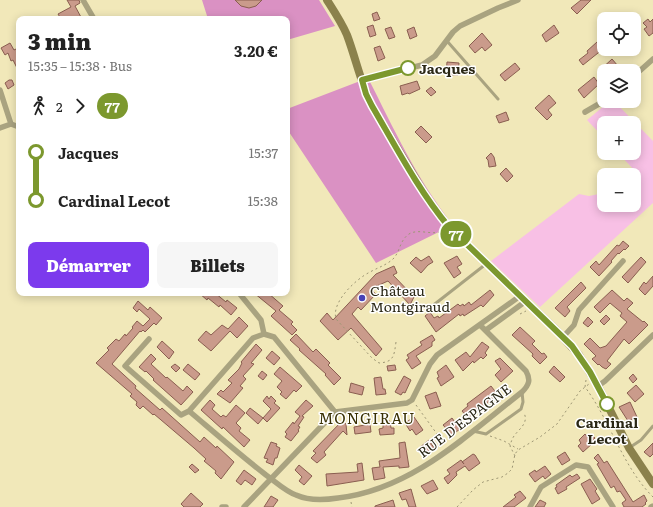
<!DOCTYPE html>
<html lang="fr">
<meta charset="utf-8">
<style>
:root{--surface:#fff;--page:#f6f6f6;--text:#222;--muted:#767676;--accent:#7c3aed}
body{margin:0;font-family:Literata,serif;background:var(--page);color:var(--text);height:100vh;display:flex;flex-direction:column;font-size:15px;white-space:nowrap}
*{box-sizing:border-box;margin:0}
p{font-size:13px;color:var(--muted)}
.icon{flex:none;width:22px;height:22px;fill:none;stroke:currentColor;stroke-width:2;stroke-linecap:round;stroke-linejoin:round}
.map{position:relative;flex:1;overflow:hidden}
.sheet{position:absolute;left:16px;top:16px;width:274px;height:280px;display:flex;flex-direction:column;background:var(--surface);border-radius:8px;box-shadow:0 2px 10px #0003}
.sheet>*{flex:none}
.badge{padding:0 8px;border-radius:13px;font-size:14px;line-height:26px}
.controls{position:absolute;left:597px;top:12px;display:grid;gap:8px}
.controls a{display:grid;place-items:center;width:44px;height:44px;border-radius:8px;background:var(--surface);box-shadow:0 2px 10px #0003;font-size:20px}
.map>.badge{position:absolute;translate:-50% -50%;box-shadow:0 0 0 2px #fff}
.legs{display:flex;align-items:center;gap:6px;height:44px;padding:0 12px;font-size:13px}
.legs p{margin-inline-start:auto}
.head{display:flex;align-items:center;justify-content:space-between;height:68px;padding:0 12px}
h1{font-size:22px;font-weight:800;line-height:30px}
.button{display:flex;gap:8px;margin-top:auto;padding:8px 12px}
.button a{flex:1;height:46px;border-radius:8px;background:var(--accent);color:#fff;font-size:16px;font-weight:800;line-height:46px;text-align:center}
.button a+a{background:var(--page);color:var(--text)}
ul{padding:0 12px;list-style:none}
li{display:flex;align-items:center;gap:14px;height:48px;font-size:15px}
li i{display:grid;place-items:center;width:6px;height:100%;margin:0 5px;background:currentColor}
li i::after{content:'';width:10px;height:10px;margin:-5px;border:3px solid;border-radius:50%;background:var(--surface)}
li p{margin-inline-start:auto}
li:first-child i{background:linear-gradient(#0000 50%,currentColor 0)}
li:last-child i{background:linear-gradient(currentColor 50%,#0000 0)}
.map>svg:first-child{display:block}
.green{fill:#f8c0e5}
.forest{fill:#da91c3}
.building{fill:#ca9b8b;stroke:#8a5e50}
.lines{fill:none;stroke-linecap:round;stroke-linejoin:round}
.path{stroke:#9d9674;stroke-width:1;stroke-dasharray:2 3;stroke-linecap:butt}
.lane{stroke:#a9a380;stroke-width:3}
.street{stroke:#a9a380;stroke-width:5.5}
.secondary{stroke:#8b814c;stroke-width:8}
.line-1-casing{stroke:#fff;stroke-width:9}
.line-1{stroke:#7c982e;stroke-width:6}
.stop-1-dot{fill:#fff;stroke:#7c982e;stroke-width:2}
.poi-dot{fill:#4741b7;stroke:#fff;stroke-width:1.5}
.labels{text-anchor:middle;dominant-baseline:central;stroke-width:3;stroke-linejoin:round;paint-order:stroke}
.stop-label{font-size:14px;font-weight:bold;fill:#2a2715;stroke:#fff;text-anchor:start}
.poi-label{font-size:14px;fill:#2a2715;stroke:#fff;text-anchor:start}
.street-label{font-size:14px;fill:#2a2715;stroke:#fff}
.neighbourhood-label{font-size:15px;letter-spacing:1px;fill:#383003;stroke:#fff}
</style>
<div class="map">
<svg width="653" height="507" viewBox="0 0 653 507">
<rect width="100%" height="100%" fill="#f1e8b9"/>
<path class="green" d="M610 101H614L653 141V203L540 307 491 261 579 194 589 196 604 193V205H634V178L638 174 618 153H634V123H604V138L587 120Z"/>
<path class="forest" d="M202 0H319L335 26 287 40V19H208Z
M368 78C394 129 417 180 453 225L376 263 287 129V109Z"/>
<path class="building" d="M67 0H79L80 3 75 6 82 19H61L58 14 71 7Z
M235 0H262L256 6 249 8 241 6Z
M581 0H591L577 14 571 8Z
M377 12 380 19 374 21 372 14Z
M648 19 650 22 653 19V33L649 36 644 29 647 27 643 23Z
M373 25 376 35 370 37 367 27Z
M554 25 559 33 546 42 542 35Z
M391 27 395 37 389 39 385 29Z
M414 27 417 36 410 39 407 30Z
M482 33 492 45 485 51 482 47 475 53 469 46Z
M597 42 603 49 583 65 579 60 588 53 587 51Z
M10 43 14 50 16 49 19 53V72L13 60 11 61 8 53 5 55 1 48Z
M380 46 385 58 378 61 374 48Z
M612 59 618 66 612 71H599Z
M447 62 459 63 458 75H446Z
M515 63 520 69 505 81 500 75Z
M594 77 599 84 584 98 578 90Z
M9 80H12L14 85 8 89 5 83Z
M417 81 420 89 409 94 408 93 402 95 400 86Z
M431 87 436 92 431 96 426 91Z
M549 95 556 103 548 110 552 115 547 120 535 108Z
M506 112 509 120 499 123 496 116Z
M421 126 432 137 426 143 415 132Z
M491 153 494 157 496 166 489 167 488 160 486 158Z
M506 168 513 176 507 182 500 174Z
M623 241 629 246 625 250 624 249 619 254 618 253 611 261 612 262 599 276 590 267 596 261 599 265 617 245 619 246Z
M429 256 433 262 428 265 421 273 410 263 416 257 421 261Z
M457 256 462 264 457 267 461 273 454 278 444 263Z
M641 257 646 262 628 283 622 277Z
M394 266 397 273 393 275 414 297 410 305 388 281 370 289 376 294 361 310 358 307 352 314 382 349 376 356 351 328 338 340 320 321 327 313 333 320 376 274Z
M653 276V286L645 295 639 289 644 282 646 284Z
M581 282 586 288 567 307 570 311 565 317 555 308Z
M490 290 494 295 483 307 481 305 464 316 463 314 460 316 459 314 436 332 425 316 430 312 434 318 438 316 439 318 458 304 460 306 463 304 464 306 469 302 471 305Z
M612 290 624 301 627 298 633 303 627 309 643 322 644 321 648 325 629 344 624 339 607 361 611 364 606 369 602 367 599 364 598 365 592 359 596 356 584 344 590 338 600 348 606 346 627 322 620 316 622 313 610 303 600 313 594 307Z
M199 293H215L226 302 227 300 237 308 231 315 220 305 219 307 208 298 207 300Z
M254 293H268L283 306 279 310 293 322 291 324 297 330 292 335 271 316 276 311Z
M138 301 148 310 150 307 162 318 156 325 154 323 145 332 143 330 141 332 140 331 112 364 136 386 135 388 160 410 162 408 200 442 204 437 216 448 217 446 234 462 221 479 215 473 216 471 204 461 206 459 194 448 154 414 153 415 143 406 140 409 136 405 137 402 130 396 132 394 96 363 109 350 107 348 116 339 119 341 125 334 126 336 133 328 132 327 137 321 143 326 150 319 139 309 137 312 133 308Z
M606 315 610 319 604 325 600 321Z
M239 317 248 326 237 338 230 331 211 351 198 340 206 331 211 335 222 325 228 329Z
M588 317 593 322 588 327 583 323Z
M520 327 535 341 532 344 542 354 544 353 547 357 540 364 532 356 533 354 512 335Z
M296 334 313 352 316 349 330 363 328 365 341 378 334 385 325 375 326 374 299 350 300 349 290 340Z
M432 335 435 340 432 342V346L416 356 421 363 412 369 406 360 409 358 407 355 422 345 420 342Z
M162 341 174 352 169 359 157 347Z
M482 342 489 347 485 353 487 355 483 359 481 357 474 363 473 361 463 371 455 360 466 352 470 357Z
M256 344 262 350 251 363 254 364 243 376 246 379 240 386 243 388 230 403 217 394 221 390 223 392 232 383 228 380 239 369 242 363 241 362Z
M272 351 280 358 274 365 266 358Z
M151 354 156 359 151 364 166 378 167 377 183 391 187 386 193 392 181 405 153 380 154 379 146 371 145 372 139 367Z
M500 358 513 371 501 382 495 375 501 369 495 361Z
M175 364 180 368 176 372 171 367Z
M188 364 200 374 195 380 183 370Z
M395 365 396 370 388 371 387 366Z
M446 365 454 377 441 386 437 378 439 377 437 372Z
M554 366 565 377 560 382 549 372Z
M280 367 302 386 296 392 294 390 286 399 280 394 282 392 277 387 282 381 274 374Z
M262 371 267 375 263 380 258 376Z
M633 374 637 379 633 383 629 378Z
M404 376 411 380 405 393 403 392 401 395 395 392Z
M381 377 383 389H385L386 394 376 395 374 378Z
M351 383 364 387 362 395 349 392Z
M636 385 644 394 635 402 627 393Z
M491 386 498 395 468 418 462 411 468 406 467 404Z
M436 392 441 406 430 409 425 396Z
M267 396 269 399 271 396 276 401 274 403 280 408 267 422 263 418 271 409 263 401Z
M210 400 215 405 212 409 221 417 223 415 226 417 236 405 245 413 236 423 241 428 239 431 250 440 244 447 223 427 222 429 201 410Z
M306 400 313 406 302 416 304 417 298 426 300 427 298 430 299 431 291 441 285 437 287 434 285 432 293 422 294 424 300 416 295 412Z
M630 402 637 417 628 421 619 407Z
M250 408 263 418 258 424 246 413Z
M414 417 423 430 416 435 412 429 410 431 405 423Z
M452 418 460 429 452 435 443 425Z
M342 421 346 424 347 435 343 431 324 452 326 455 317 463 311 458 316 453 313 451Z
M390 421 391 428H394V434L380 435 379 429 383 428V422Z
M370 424 371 432 355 434 354 427Z
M585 434 588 438 591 434 595 438 591 442 593 443 583 452 578 446 581 443 579 440Z
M429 440 434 448 425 456 419 448Z
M271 442 277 444 276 446 280 448 277 458H275L273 465 266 462 268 459 264 458Z
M405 442 409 467 399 468V466L383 467 385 478 374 480 372 468 380 467 379 461 400 458 399 443Z
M653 443V454L650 457 644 452Z
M565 452 570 460 562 465 557 457Z
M473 454 475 455 480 463 469 471 465 466 456 472 457 475 448 484 444 478 450 474 447 470 461 460 464 464 462 462Z
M598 454 604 463 607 461 633 502 644 495 647 501 645 503 646 504 642 507H624L622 503 626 500 620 491 617 492 614 486 611 488 597 464 599 463 594 458Z
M362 463 364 480 327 486 326 474 358 472 357 464Z
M192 464 199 470 195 473 189 467Z
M299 465 312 476 304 485 299 481 302 477 295 470Z
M545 466 551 474 545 479 543 476 535 482 529 474 535 470 536 472Z
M244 470 256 479 252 485 245 480 241 485 236 481Z
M577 474 580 478 566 487 567 489 558 494 555 488 557 487 556 485 570 475 572 477Z
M590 479 597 489 595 491 600 499 592 504 581 484Z
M433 480 438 489 427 494 421 486Z
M411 489 416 507H409L406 499 402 500 399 493Z
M520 491 526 498 514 507H503L516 497 514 495Z
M191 493 203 504 200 507H184L181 504Z
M271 496 278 500 273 507H264Z
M393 500 395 507H375V506Z
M540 500 546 503 544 507H535Z"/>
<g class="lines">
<path class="path" d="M520 314 526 311
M396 342C394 356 394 362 379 363L372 358 336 319C331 302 356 279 370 272 379 267 387 265 394 258 400 251 400 240 409 234 419 228 432 236 442 231
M586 380 585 387C611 422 622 466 653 497
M416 405 445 445
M490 436 504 441 518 449
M515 456 510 446C511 442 512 439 514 436 519 429 529 423 524 413
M351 502 352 507
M457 507 473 490 483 482 502 477 508 473 512 469 515 454 518 450 540 437 557 424 580 391 589 384"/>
<path class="lane" d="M447 41 498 99
M426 307H431L486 264
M473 431 486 434 521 409 523 402 522 392
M629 448 641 440 653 426"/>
<path class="street" d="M83 0 94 19
M634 76 653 59
M362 80 422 65 435 56 453 32 460 26 498 8 518 0
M0 90 11 124 0 128
M585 112 604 101
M11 124 19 127
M239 293 261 320 264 334
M486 330 526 301
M563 337 574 325 579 310 623 261
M149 339 125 366 181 415 189 411
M598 386 605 381 653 335
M335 412 274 337 264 334 253 338 189 411C215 433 240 455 266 475 276 482 285 491 296 495 309 501 325 500 338 498 411 490 467 435 522 392 529 385 531 380 526 371L480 325
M222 507H226
M244 507 335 412 407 403 412 400 430 364 437 355 520 296
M530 507 541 487 576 465 588 467 613 507
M651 507 653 506"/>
<path class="secondary" d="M327 0C334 11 342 23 347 35 356 59 361 84 372 106L429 201 449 227 556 330 579 355 598 386 629 448 653 484"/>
</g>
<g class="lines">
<g class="line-1-casing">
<path id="line-1" d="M408 68 362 80 366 94 372 106C396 147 419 191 449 227L572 346 590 372 607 404"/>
</g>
<use href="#line-1" class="line-1"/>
</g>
<g class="stop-1-dot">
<circle cx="408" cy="68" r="7"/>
<circle cx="607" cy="404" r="7"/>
</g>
<circle class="poi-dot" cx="362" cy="298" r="4"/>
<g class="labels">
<g class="stop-label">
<text x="419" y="68">Jacques</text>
<text x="607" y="422" text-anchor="middle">Cardinal<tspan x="607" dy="16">Lecot</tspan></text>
</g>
<g class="poi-label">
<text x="370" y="290">Château<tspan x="370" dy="16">Montgiraud</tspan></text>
</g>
<g class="street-label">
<text transform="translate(464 420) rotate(-37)">RUE D'ESPAGNE</text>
</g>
<g class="neighbourhood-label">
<text x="367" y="417">MONGIRAU</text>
</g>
</g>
</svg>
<div class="controls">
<a><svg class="icon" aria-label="locate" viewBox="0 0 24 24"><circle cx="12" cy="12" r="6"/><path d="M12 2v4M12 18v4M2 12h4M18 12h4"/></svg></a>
<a><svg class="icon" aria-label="layers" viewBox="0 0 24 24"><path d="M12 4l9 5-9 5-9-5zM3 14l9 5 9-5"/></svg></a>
<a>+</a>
<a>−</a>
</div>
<b class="badge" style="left:456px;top:234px;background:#7c982e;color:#fff">77</b>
<section class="sheet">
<div class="head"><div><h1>3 min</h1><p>15:35 – 15:38 · Bus</p></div><b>3.20 €</b></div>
<div class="legs"><svg class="icon" aria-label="walk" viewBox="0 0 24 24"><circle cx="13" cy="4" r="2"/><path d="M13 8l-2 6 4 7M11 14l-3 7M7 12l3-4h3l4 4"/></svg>2<svg class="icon" aria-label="forward" viewBox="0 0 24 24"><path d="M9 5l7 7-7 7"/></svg><b class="badge" style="background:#7c982e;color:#fff">77</b></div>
<ul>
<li><i style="color:#7c982e"></i><b>Jacques</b><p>15:37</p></li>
<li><i style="color:#7c982e"></i><b>Cardinal Lecot</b><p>15:38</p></li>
</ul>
<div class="button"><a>Démarrer</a><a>Billets</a></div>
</section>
</div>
